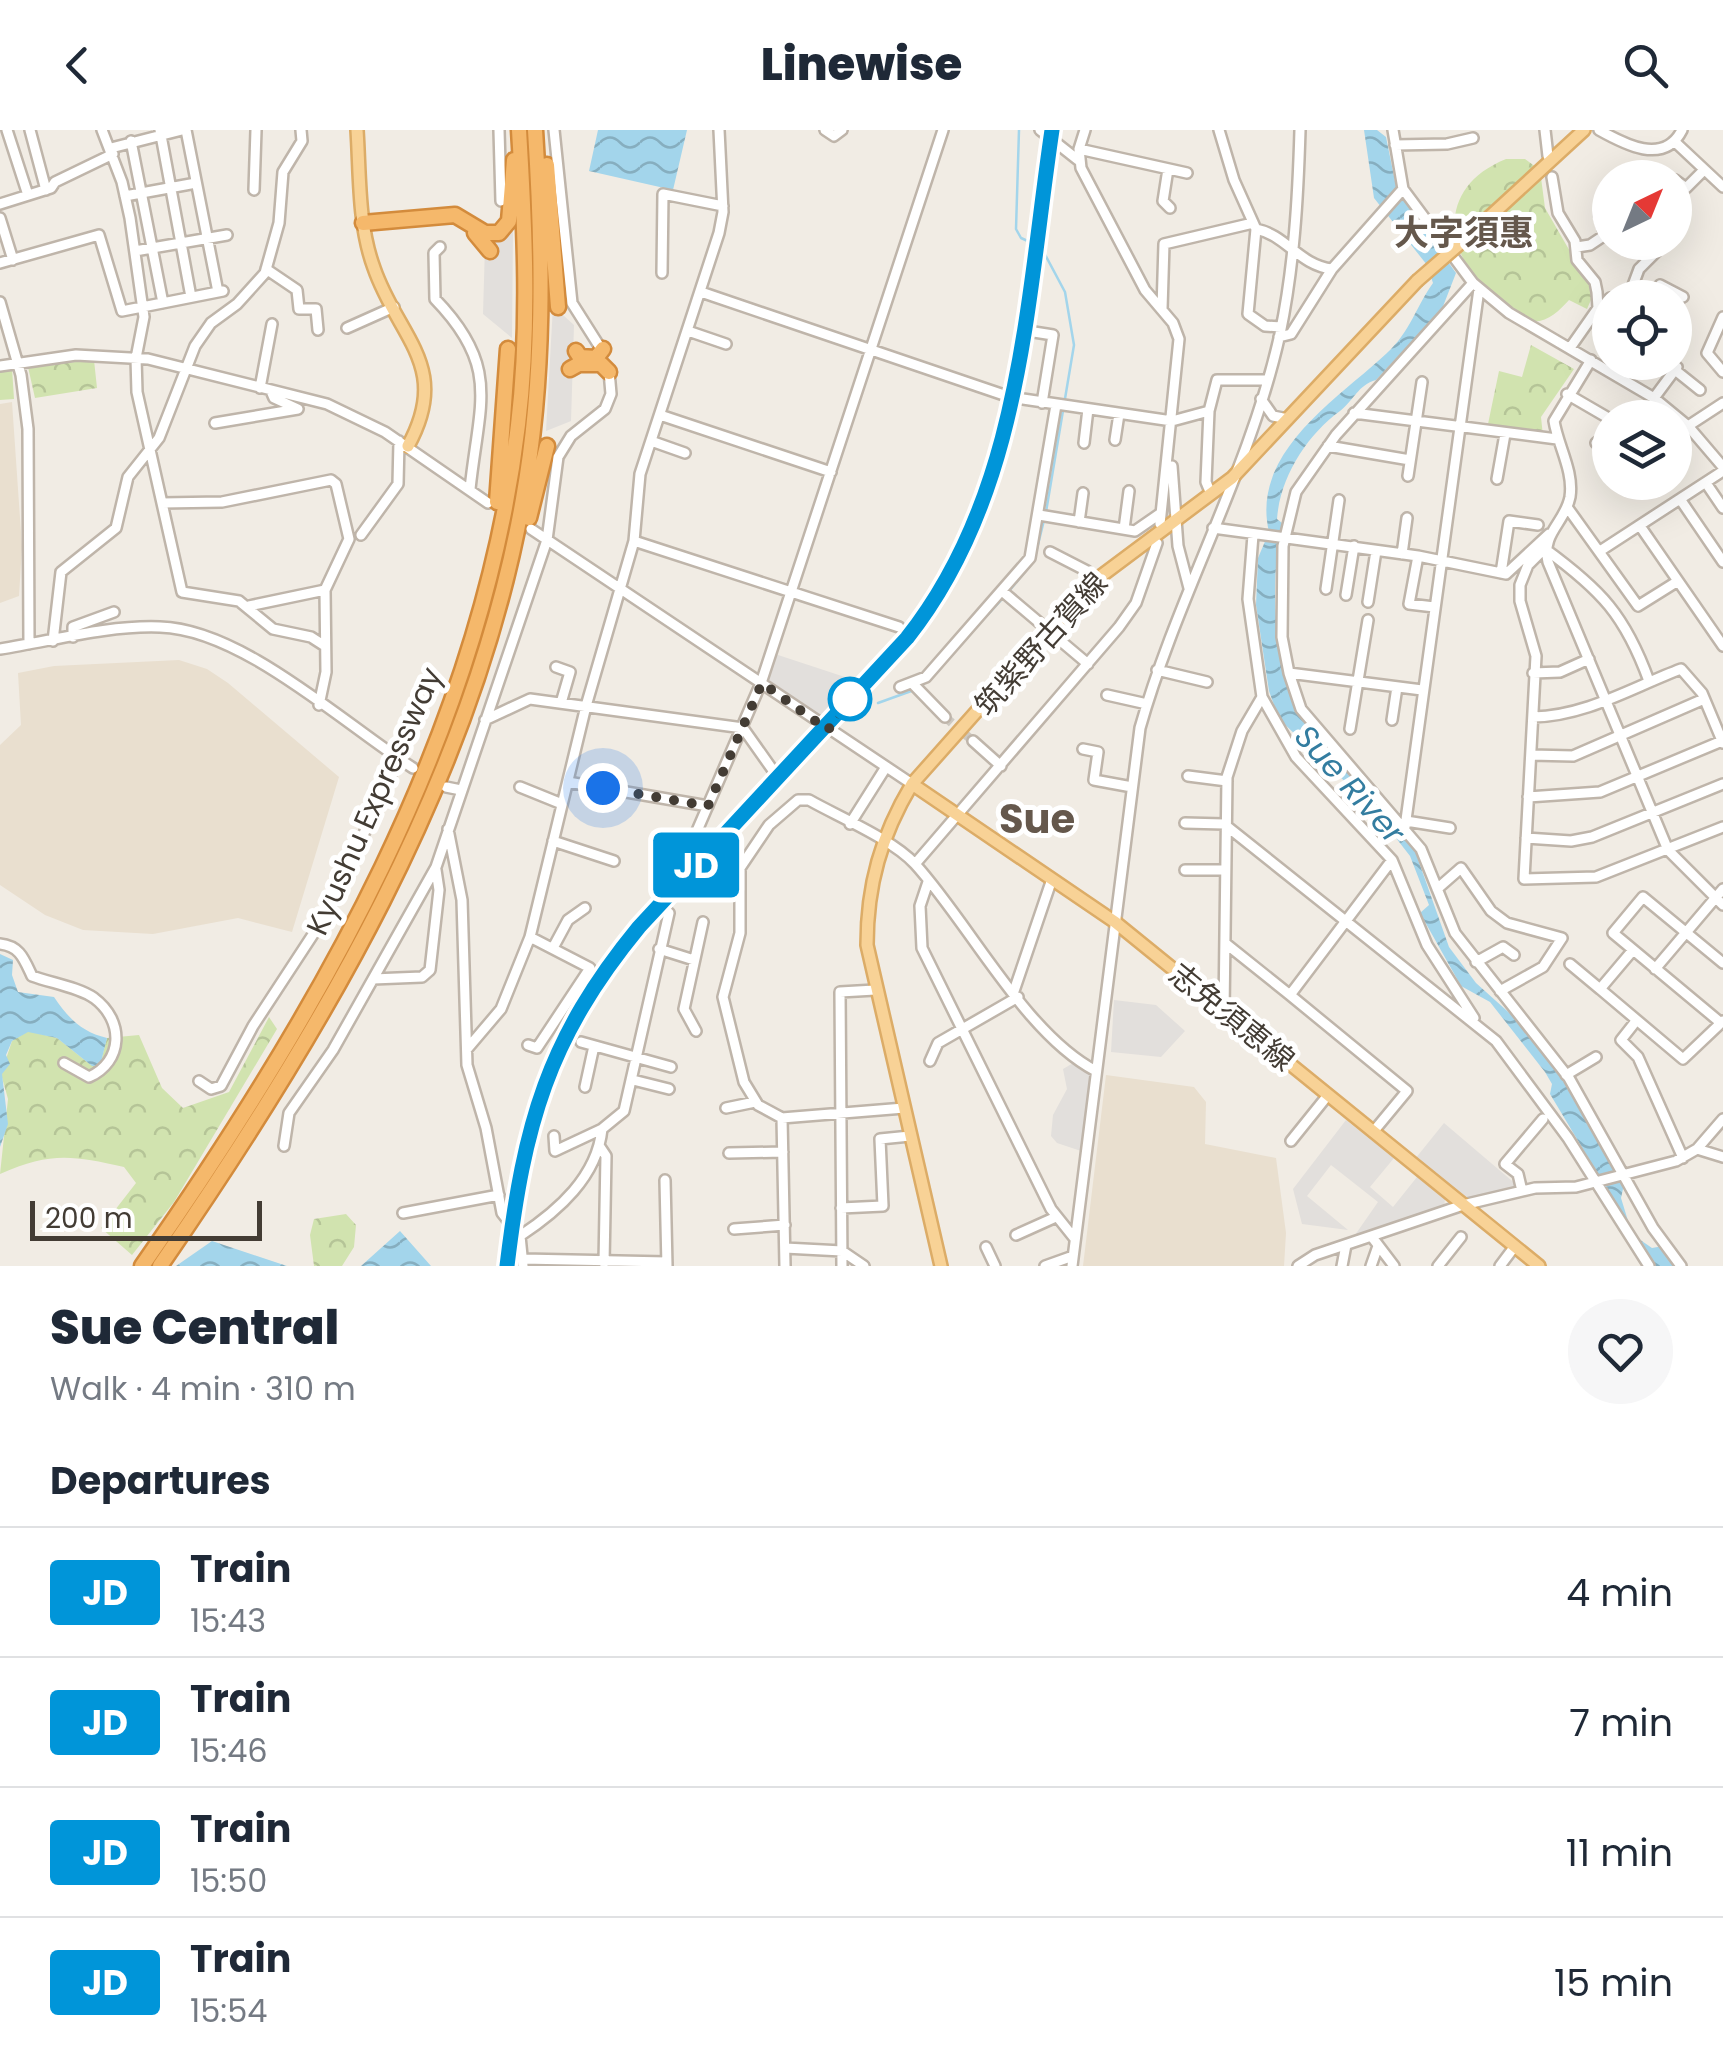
<!DOCTYPE html>
<meta charset="utf-8">
<style>
:root{--surface:#fff;--page:#f6f6f7;--text:#1f2937;--muted:#747a83;--line:#e0e1e3}
body{margin:0;font-family:Poppins,"Noto Sans JP",sans-serif;background:var(--page);color:var(--text);height:100vh;display:flex;flex-direction:column;font-size:38px;white-space:nowrap}
*{box-sizing:border-box;margin:0}
p{font-size:32px;color:var(--muted)}
.icon{flex:none;width:55px;height:55px;fill:none;stroke:currentColor;stroke-width:2;stroke-linecap:round;stroke-linejoin:round}
.map{position:relative;height:1136px;overflow:hidden}
.panel{display:flex;flex-direction:column;background:var(--surface);flex:1}
.panel>*{flex:none}
.badge{padding:0 20px;border-radius:8px;font-size:35px;line-height:65px}
.needle{width:65px;rotate:43deg}
.fabs{position:absolute;left:1592px;top:30px;display:grid;gap:20px}
.fabs a{display:grid;place-items:center;width:100px;height:100px;border-radius:50%;background:var(--surface);box-shadow:0 10px 40px #0002;font-size:50px}
.scale{position:absolute;left:30px;bottom:25px;width:232px;box-sizing:border-box;padding-left:10px;border:5px solid #433c34;border-top:0;font-size:28px;line-height:35px;white-space:nowrap;color:#433c34;-webkit-text-stroke:8px #fff;paint-order:stroke}
.you{position:absolute;width:50px;height:50px;margin:-25px;border:8px solid #fff;border-radius:50%;background:#1a73e8;box-shadow:0 0 0 15px #1a73e833}
.map>.badge{position:absolute;translate:-50% -50%;box-shadow:0 0 0 5px #fff}
h2{padding:0 50px;font-size:38px;line-height:90px}
.round{display:grid;place-items:center;flex:none;width:105px;height:105px;border-radius:52px;background:var(--page)}
.head{display:flex;align-items:center;justify-content:space-between;height:170px;padding:0 50px}
h1{font-size:48px;font-weight:800;line-height:75px}
ul{padding:0;list-style:none}
li{display:flex;align-items:center;gap:30px;height:130px;padding:0 50px;border-top:2px solid var(--line)}
li div{flex:1}
li b{display:block;font-size:38px}
li em{font-style:normal}
li .badge{min-width:110px;font-weight:700;text-align:center}
header{display:flex;justify-content:space-between;align-items:center;height:130px;padding:0 50px;background:var(--surface);font-size:45px;font-weight:800}
.map>svg:first-child{display:block}
.education{fill:#e9dfcf}
.forest{fill:url(#forest-crowns)}
.parking{fill:#e2dfdc}
.water{fill:url(#water-waves)}
.lines{fill:none;stroke-linecap:round;stroke-linejoin:round}
.stream{stroke:#a3d5eb;stroke-width:2.5}
.minor-tunnel{stroke:#cec9c1;stroke-width:9;stroke-dasharray:9 4.5;stroke-linecap:butt}
.minor-casing{stroke:#bfb5aa;stroke-width:14}
.major-casing{stroke:#dcac67;stroke-width:16}
.highway-casing{stroke:#d38b3c;stroke-width:19}
.minor{stroke:#fff;stroke-width:9}
.major{stroke:#f8d296;stroke-width:11}
.highway{stroke:#f5b86b;stroke-width:14}
.rail-casing{stroke:#949494;stroke-width:6}
.rail{stroke:#fff;stroke-width:2.5;stroke-dasharray:8;stroke-linecap:butt}
.major-bridge-casing{stroke:#dcac67;stroke-width:16;stroke-linecap:butt}
.major-bridge{stroke:#f8d296;stroke-width:11}
.line-casing{stroke:#fff;stroke-width:22}
.line{stroke:#0095d9;stroke-width:15}
.walk{stroke:#433c34;stroke-width:10;stroke-dasharray:0 18}
.stop-dot{fill:#fff;stroke:#0095d9;stroke-width:5}
.labels{text-anchor:middle;dominant-baseline:central;stroke-width:10;stroke-linejoin:round;paint-order:stroke}
.street-label{font-size:30px;fill:#433c34;stroke:#fff}
.water-label{font-size:32px;font-style:italic;fill:#337da0;stroke:#fff}
.quarter-label{font-size:35px;font-weight:bold;fill:#65584c;stroke:#fff}
.district-label{font-size:40px;font-weight:bold;fill:#65584c;stroke:#fff}
</style>
<header><svg class="icon" aria-label="back" viewBox="0 0 24 24"><path d="M15 5l-7 7 7 7"/></svg>Linewise<svg class="icon" aria-label="search" viewBox="0 0 24 24"><circle cx="10" cy="10" r="6"/><path d="M15 15l6 6"/></svg></header>
<div class="map">
<svg width="1723" height="1136" viewBox="0 0 1723 1136">
<defs>
<pattern id="forest-crowns" width="20" height="18" patternUnits="userSpaceOnUse" patternTransform="scale(2.5)"><rect width="20" height="18" fill="#d1e3af"/><path d="M2 6a3 3 0 1 1 6 0M12 15a3 3 0 1 1 6 0" fill="none" stroke="#b5c497"/></pattern>
<pattern id="water-waves" width="16" height="10" patternUnits="userSpaceOnUse" patternTransform="scale(2.5)"><rect width="16" height="10" fill="#a3d5eb"/><path d="M0 5q4-4 8 0t8 0" fill="none" stroke="#86aebf"/></pattern>
</defs>
<rect width="100%" height="100%" fill="#f1ece4"/>
<path class="education" d="M12 272 22 417 19 466 0 473V274Z
M179 530 207 539 228 553 339 647 292 802 238 788 153 804 83 800 45 785 0 755V615L21 595 18 543 54 536Z
M1106 945 1194 957 1206 972 1205 1014 1276 1028 1286 1103 1284 1136H1083Z"/>
<path class="forest" d="M1506 29H1525L1540 40 1545 78 1594 163 1587 179 1569 170C1559 181 1546 194 1530 191 1518 189 1506 176 1497 169 1444 128 1434 58 1506 29Z
M1531 215 1574 239 1541 287 1543 306 1488 294 1499 241 1522 247Z
M94 230 97 258 35 268 28 237Z
M12 238 14 269 0 270V240Z
M269 887 277 899 174 1072 132 1125 101 1098 136 1053 124 1037C71 1025 50 1022 0 1044L8 969 1 944 12 911 28 901 57 908 91 935H100L107 908 139 905 162 958 183 978 229 962Z
M346 1084 356 1095 354 1117 342 1136H314L310 1105 314 1089Z"/>
<path class="parking" d="M513 100 512 208 483 184 485 116Z
M553 176 574 195 571 291 546 301Z
M775 524 857 551 823 588 766 551Z
M1114 870 1156 875 1185 901 1161 927 1111 922Z
M1075 932 1092 947 1081 1021 1057 1013 1051 1006 1053 985 1067 959 1063 939Z
M1346 990 1394 1028 1370 1057 1393 1077 1417 1047 1445 1069 1444 1078 1355 1105 1378 1072 1331 1035 1307 1066 1348 1100 1302 1094 1293 1059Z
M1444 993 1518 1056 1464 1070 1415 1029Z"/>
<path class="water" d="M598 0H687L673 60 589 41Z
M1364 0H1377L1386 7 1397 61 1456 143 1442 179 1376 250C1358 255 1354 270 1340 281 1307 305 1280 347 1277 389L1282 393C1269 457 1274 525 1298 585L1414 718 1449 817 1476 853 1525 897 1563 946 1625 1050 1621 1068 1629 1094 1636 1107 1652 1118 1663 1116 1675 1136H1653L1550 964 1552 954 1545 942 1490 872 1461 856 1420 783 1429 775 1410 726 1396 708 1356 662 1279 589 1269 561 1256 475 1258 428 1269 402C1250 322 1338 269 1387 223 1410 202 1417 175 1433 153L1427 135 1374 68Z
M0 824 13 830 12 845 18 862 54 867C69 889 82 902 107 908L100 936H92L57 908 28 902 12 911 6 925 10 934 2 944 8 994 0 1017Z
M400 1101 431 1136H361Z
M212 1111 287 1136H176Z"/>
<g class="lines">
<path class="stream" d="M1019 0 1016 99 1021 108 1041 117 1065 162 1074 215 1046 382
M1009 461 1034 431 1044 390
M921 557 1004 467
M878 573 914 560"/>
<path class="minor-tunnel" d="M945 587 973 611"/>
<g class="minor-casing">
<path id="minor" d="M7 0 28 65
M30 0 46 60
M102 0 122 52 130 88 144 187 136 228 137 262 182 462 239 471 273 499 311 507 325 516
M160 0 191 167
M186 0 218 162
M499 0 501 71
M554 0 572 173 603 222
M825 0 834 6 842 0
M1040 0 1078 30
M1085 0 1079 19 1081 38 1145 160 1173 193 1179 209 1160 394
M1219 0 1234 50 1256 99 1248 184 1265 196 1281 197
M1393 0 1403 59 1473 153 1509 183 1654 268 1688 296 1723 337
M1545 0 1548 26
M1599 0C1624 14 1664 36 1682 0
M131 11 163 173
M1674 11 1723 57
M1395 15 1447 14 1473 8
M111 18 182 0
M1079 19 1187 43
M1168 39 1163 71 1170 78
M1552 47 1558 83 1575 111 1577 130 1595 152 1597 162 1598 178 1570 218
M1675 50 1686 58 1703 41
M254 60 256 0
M125 66 196 53
M0 74 51 58 55 52 113 24
M0 88 13 130
M1256 99C1286 105 1299 135 1332 139
M440 117 434 123 435 169C501 237 479 273 470 359
M1577 117 1590 115 1605 105 1599 84
M135 121 227 105
M0 133 99 105 122 181 223 161
M266 139 297 160 299 179H316L318 200
M662 143 663 64 723 76
M1473 153 1336 305 1296 362 1283 416 1282 507 1289 543 1301 579 1421 719 1455 803 1569 948 1653 1098 1681 1136
M701 162 1001 264
M1629 166 1639 139 1666 112
M1610 168 1632 167
M1651 168 1660 155 1683 167
M0 172 21 245 28 299 29 514
M1162 179 1164 114 1253 93
M1723 187 1707 223 1723 242
M347 198 394 177
M688 201 726 214
M1034 202 1053 205 1042 273
M1279 207 1291 204 1332 139 1403 59
M1591 230 1554 291C1558 316 1574 341 1570 367 1565 393 1541 403 1548 432L1668 720 1723 775
M0 236 76 225 148 229 327 274 385 302 488 373
M1675 240 1700 260
M260 258 272 194
M1567 264 1610 289
M1654 268 1677 237
M1023 269 1172 291 1209 281 1206 352 1211 364
M1261 269 1273 286 1288 289
M1209 281 1217 250H1267
M1354 283 1557 309
M660 285 831 342
M215 293 298 279 274 268 271 261
M1688 296 1723 273
M1115 310 1119 284
M651 311 685 323
M1084 313 1088 279
M1596 313 1610 303
M1328 316 1410 330
M1172 336 1178 416 1189 458
M1408 346 1422 252
M1497 349 1505 304
M1706 353 1723 378
M1680 369 1723 432
M162 373 222 372 331 350 336 354 349 409 325 460 326 542 319 575
M1567 377 1638 476 1678 451
M1039 385 1135 401 1161 383
M1079 392 1083 363
M1640 396 1723 516
M1213 398 1418 426 1506 444 1549 404
M531 399 912 654
M1124 399 1129 361
M361 405 398 354 399 311
M1253 405 1248 469 1262 567 1296 627 1392 730 1427 815 1474 888
M634 411 899 497
M1545 418 1528 435 1520 455V471L1536 526 1524 749 1596 747 1723 697
M1545 419C1601 460 1625 485 1649 551
M1600 421 1723 341
M1050 422 1087 441 1095 450
M1402 424 1407 388
M1418 426 1409 474 1434 477
M1501 443 1509 391 1538 395
M1326 459 1339 370
M1002 461 1041 494
M1346 465 1354 416
M1368 472 1376 421
M249 476 325 460
M73 507V497L114 482
M1056 507 1088 534
M53 511 61 442 116 398 128 347 159 308 195 216 211 193 237 174 265 143 279 93 283 42 302 11 301 0
M0 519C52 511 107 495 160 497 242 499 344 594 413 638
M556 537 570 542 561 573
M1157 540 1207 552
M1289 543 1422 560
M1533 543 1560 542 1589 529
M912 553 945 587
M900 557 926 547 1030 428 1056 275
M1107 565 1147 574
M1533 587C1586 586 1633 557 1681 539L1702 563 1723 613
M485 590 530 569 743 598 772 639
M1392 590 1397 557
M1350 599 1368 490
M973 611 1001 636
M1083 619 1098 622 1094 650 1132 657
M1531 625 1573 626 1704 569
M1188 646 1227 651
M568 652 708 676
M446 657 461 660
M520 657 562 674
M1528 667 1600 662 1722 611
M1406 691 1450 698
M1185 693 1224 694 1496 911 1568 1008 1649 1136
M850 694 886 637
M1405 697 1479 159
M448 699 462 770 467 935 486 998 502 1083 520 1106 523 1136
M1526 708 1571 711 1592 707 1723 654
M693 710 761 553 943 0
M553 711 614 731
M915 734 1119 497 1136 473 1157 413
M1185 740H1225
M928 752 920 776 922 818 1051 1079 1075 1109
M701 759 709 754 739 753
M1437 759 1461 738 1491 781 1507 793 1562 808 1543 837 1500 861
M1225 813 1290 865 1392 730
M0 814C20 816 24 829 32 846 51 853 78 857 94 868 125 891 123 932 89 947L64 933
M554 816 568 790 585 778
M659 819 694 830
M1633 820 1600 859 1683 929 1723 891
M1476 832 1503 817 1514 825
M1570 834 1600 859
M1655 839 1723 759
M373 849 422 847 430 840 439 760 436 740
M1014 861 1052 749
M1290 865 1407 961 1373 1002
M1224 882 1227 647 1242 601 1262 567
M1636 891 1621 910 1638 927 1683 1028
M1721 893 1613 803 1643 767 1723 833
M696 901 684 879 703 792
M581 912 671 937
M528 915 537 918 590 838 530 807
M467 919 501 879 530 807 586 576 634 411 640 344 719 103 723 82 719 0
M930 931 938 913 1018 867
M1566 945 1596 927
M633 950 669 959
M199 951 211 959 221 956 253 896 329 780 398 629
M585 957 594 916
M726 978 755 972
M904 978 782 988 758 975 744 952 723 867 740 803V738L769 695 798 670H809C839 687 892 709 915 734 969 793 1025 904 1096 941
M782 988 785 1136
M554 1006 555 1021 602 999
M1291 1011 1328 965
M284 1016 289 983 333 920 436 737 547 410 558 327 571 306 605 279 611 264 609 241
M600 1017 606 1026 604 1133
M1697 1019 1723 1027
M729 1023 783 1022
M665 1050 667 1136
M1522 1061 1518 1044 1505 1034 1543 989
M841 1078 883 1076 880 1009 910 1006
M403 1083 499 1065
M734 1099 785 1095
M1016 1105 1056 1087
M520 1106C558 1081 597 1047 602 999L624 981 669 783
M1372 1107 1394 1136
M986 1117 995 1136
M785 1118 842 1121 864 1136
M523 1129 667 1132
M842 1136 840 862 875 860
M1045 1136 1073 1126
M1072 1136 1140 598C1178 464 1250 340 1280 204 1294 137 1298 69 1300 0
M1298 1136 1315 1125 1463 1075 1535 1058 1576 1057 1676 1031 1697 1019 1723 989
M1342 1136 1346 1115
M1371 1136 1378 1116
M1438 1136 1461 1107
M1500 1136 1515 1116"/>
</g>
<g class="major-casing">
<path id="major" d="M357 0C360 46 358 95 374 138 398 208 452 236 408 316
M1471 104 1584 0
M912 654 1115 792 1539 1136
M941 1136 867 815C867 755 881 706 912 654L1089 455 1232 348 1417 151"/>
</g>
<g class="highway-casing">
<path id="highway" d="M547 35 558 177
M363 93 455 85 485 103H499L509 91 514 30
M475 103 490 121
M576 221 580 227 596 228 603 219
M570 239 579 234H601L609 242
M497 372 508 219
M529 388 547 316
M142 1136C318 885 481 604 518 295 530 196 525 99 519 0
M160 1136C319 906 474 648 523 369 545 247 543 123 535 0"/>
</g>
<use href="#minor" class="minor"/>
<use href="#major" class="major"/>
<use href="#highway" class="highway"/>
<g class="rail-casing">
<path id="rail" d="M507 1136C525 995 547 909 639 797L907 507C1022 365 1026 175 1052 0"/>
</g>
<use href="#rail" class="rail"/>
<g class="major-bridge-casing">
<path id="major-bridge" d="M1417 151 1471 104"/>
</g>
<use href="#major-bridge" class="major-bridge"/>
</g>
<g class="lines">
<g class="line-casing">
<path id="line" d="M507 1136C524 995 547 909 639 797L907 508C1021 364 1026 175 1052 0"/>
</g>
<use href="#line" class="line"/>
<path class="walk" d="M603 658 708 676 762 553 828 600 850 569"/>
</g>
<circle class="stop-dot" cx="850" cy="569" r="20"/>
<g class="labels">
<g class="street-label">
<text transform="translate(1041 514) rotate(-48)">筑紫野古賀線</text>
<text transform="translate(374 671) rotate(-66)">Kyushu Expressway</text>
<text transform="translate(1232 887) rotate(39)">志免須恵線</text>
</g>
<g class="water-label">
<text transform="translate(1350 654) rotate(48)">Sue River</text>
</g>
<g class="quarter-label">
<text x="1464" y="102">大字須惠</text>
</g>
<g class="district-label">
<text x="1037" y="689">Sue</text>
</g>
</g>
</svg>
<div class="fabs">
<a><svg class="needle" viewBox="-14 -14 28 28"><path d="M0-13l5 13h-10z" fill="#e53935"/><path d="M0 13l5-13h-10z" fill="#747a83"/></svg></a>
<a><svg class="icon" aria-label="locate" viewBox="0 0 24 24"><circle cx="12" cy="12" r="6"/><path d="M12 2v4M12 18v4M2 12h4M18 12h4"/></svg></a>
<a><svg class="icon" aria-label="layers" viewBox="0 0 24 24"><path d="M12 4l9 5-9 5-9-5zM3 14l9 5 9-5"/></svg></a>
</div>
<div class="scale">200 m</div>
<div class="you" style="left:603px;top:658px"></div>
<b class="badge" style="left:696px;top:735px;background:#0095d9;color:#fff">JD</b>
</div>
<section class="panel">
<div class="head"><div><h1>Sue Central</h1><p>Walk · 4 min · 310 m</p></div><a class="round"><svg class="icon" aria-label="heart" viewBox="0 0 24 24"><path d="M12 20l-8-8c-3-5 5-10 8-4 3-6 11-1 8 4z"/></svg></a></div>
<h2>Departures</h2>
<ul>
<li><span class="badge" style="background:#0095d9;color:#fff">JD</span><div><b>Train</b><p>15:43</p></div><em>4 min</em></li>
<li><span class="badge" style="background:#0095d9;color:#fff">JD</span><div><b>Train</b><p>15:46</p></div><em>7 min</em></li>
<li><span class="badge" style="background:#0095d9;color:#fff">JD</span><div><b>Train</b><p>15:50</p></div><em>11 min</em></li>
<li><span class="badge" style="background:#0095d9;color:#fff">JD</span><div><b>Train</b><p>15:54</p></div><em>15 min</em></li>
</ul>
</section>
